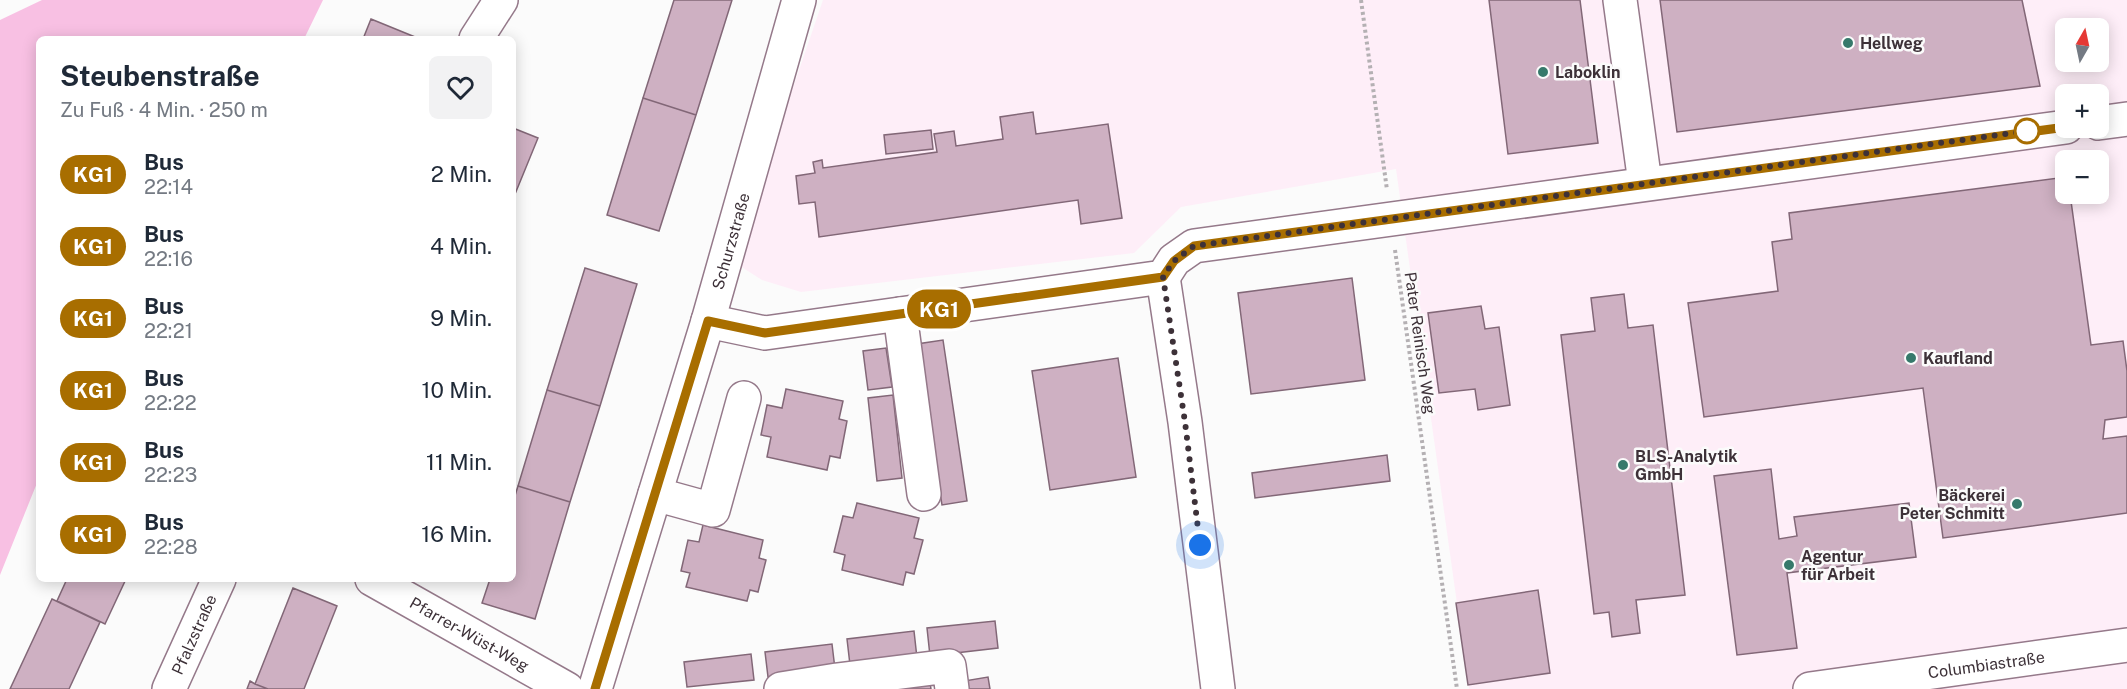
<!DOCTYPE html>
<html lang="de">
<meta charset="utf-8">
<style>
:root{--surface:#fff;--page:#f2f2f3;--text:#1f2937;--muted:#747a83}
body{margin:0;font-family:"Public Sans",sans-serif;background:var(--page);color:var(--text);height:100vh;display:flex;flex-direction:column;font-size:22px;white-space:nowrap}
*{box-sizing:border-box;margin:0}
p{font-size:20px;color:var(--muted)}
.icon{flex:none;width:33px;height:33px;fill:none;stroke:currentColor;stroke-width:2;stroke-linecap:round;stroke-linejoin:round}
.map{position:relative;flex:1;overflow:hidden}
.sheet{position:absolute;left:36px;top:36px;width:480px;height:546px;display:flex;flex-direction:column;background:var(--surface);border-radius:9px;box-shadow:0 3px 15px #0003}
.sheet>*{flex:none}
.badge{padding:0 12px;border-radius:20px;font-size:21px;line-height:39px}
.needle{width:39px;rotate:9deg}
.tools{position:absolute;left:2055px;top:18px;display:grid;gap:12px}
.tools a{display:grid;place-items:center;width:54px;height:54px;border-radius:9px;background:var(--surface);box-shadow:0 3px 15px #0003;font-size:30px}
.you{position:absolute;width:30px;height:30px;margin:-15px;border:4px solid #fff;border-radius:50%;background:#1a73e8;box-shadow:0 0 0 9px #1a73e833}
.map>.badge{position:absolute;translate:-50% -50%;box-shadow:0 0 0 3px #fff}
.round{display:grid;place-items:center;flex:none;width:63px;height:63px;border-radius:9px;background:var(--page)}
.overview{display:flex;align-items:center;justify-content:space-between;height:102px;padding:0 24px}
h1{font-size:28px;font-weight:700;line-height:45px}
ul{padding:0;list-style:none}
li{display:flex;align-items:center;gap:18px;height:72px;padding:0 24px}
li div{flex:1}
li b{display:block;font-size:22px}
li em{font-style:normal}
li .badge{min-width:66px;font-weight:700;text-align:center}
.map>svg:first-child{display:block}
.built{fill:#feeef8;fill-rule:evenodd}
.grass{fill:#f8c0e3}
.building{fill:#ceb0c2;stroke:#826777;stroke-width:1.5}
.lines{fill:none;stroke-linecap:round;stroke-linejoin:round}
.minor-casing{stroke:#95798a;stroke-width:36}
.path{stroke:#b4b0b3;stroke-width:4;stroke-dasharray:3 3;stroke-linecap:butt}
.minor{stroke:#fff;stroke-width:33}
.line-casing{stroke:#fff;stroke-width:14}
.line{stroke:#a86e00;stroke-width:9}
.walk{stroke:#3d3138;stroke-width:6;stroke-dasharray:0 10.8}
.poi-dot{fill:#36796b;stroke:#fbfbfb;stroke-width:2}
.stop-dot{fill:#fff;stroke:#a86e00;stroke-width:3}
.labels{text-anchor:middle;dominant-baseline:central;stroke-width:5;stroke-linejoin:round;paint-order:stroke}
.poi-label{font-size:16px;font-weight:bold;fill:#3d3138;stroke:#fbfbfb;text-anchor:start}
.street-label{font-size:16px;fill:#3d3138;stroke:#fbfbfb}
</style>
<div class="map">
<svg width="2127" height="689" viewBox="0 0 2127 689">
<rect width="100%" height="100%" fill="#fbfbfb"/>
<path class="built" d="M823 0H2127V689H1469L1396 169 1181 207 1134 253 801 292 762 280 740 266 784 114ZM2066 28H2098V62H2066ZM2066 94H2098V128H2066ZM2066 160H2098V194H2066Z"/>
<path class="grass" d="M42 0H323L304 39H39V478L0 575V20Z"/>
<path class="building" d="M674 0H732L696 115 643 98Z
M1489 0H1580L1598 143 1508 154Z
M1660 0H2022L2040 86 1677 132Z
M371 19 420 39H363Z
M643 98 696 115 659 231 607 215Z
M1033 112 1036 134 1108 124 1122 218 1081 224 1078 200 819 237 815 202 799 204 796 176 815 173 813 162 822 160 823 168 937 152 934 134 954 131 956 146 1003 139 1000 117Z
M513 128 538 138 513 199Z
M931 130 933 149 886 154 884 135Z
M2066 177V194H2070L2091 345 2123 341 2127 371V417L2105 420 2103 439 2127 436V513L1943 538 1923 388 1704 417 1688 303 1778 291 1772 242 1792 239 1789 213Z
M585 268 637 284 600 406 547 390Z
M1352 278 1365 380 1251 394 1238 293Z
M1624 294 1628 328 1653 325 1685 595 1636 600 1640 633 1612 637 1609 612 1594 614 1561 335 1595 331 1591 298Z
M1481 306 1485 329 1499 327 1510 405 1478 410 1475 389 1439 393 1428 313Z
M943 340 967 501 942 505 917 344Z
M886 348 892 387 868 390 863 351Z
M1118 358 1136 477 1050 490 1032 371Z
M786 389 843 401 839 419 847 421 840 458 830 456 827 470 767 457 771 437 761 435 767 405 782 408Z
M547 390 600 406 570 502 518 486Z
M893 395 902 478 877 481 868 398Z
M1387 455 1390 481 1255 498 1252 473Z
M1771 469 1779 539 1797 536 1794 517 1909 503 1916 557 1787 573 1797 648 1737 655 1714 476Z
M518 486 570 502 535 619 482 603 490 579H513V502Z
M857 503 919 518 914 538 923 540 914 574 906 572 903 585 842 570 845 555 834 552 843 516 853 518Z
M703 525 763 540 759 558 766 560 758 592 750 590 747 601 686 587 690 573 681 571 688 540 699 542Z
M67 579H126L105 624 57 601Z
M293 588 337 606 304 689H268L255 684Z
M1538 590 1550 673 1468 685 1456 603Z
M52 599 100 622 69 689H10Z
M995 621 998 648 930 656 927 628Z
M914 631 917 658 850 665 847 639Z
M832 644 835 669 768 677 765 652Z
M751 654 754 680 687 687 684 662Z
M988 677 990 689H965L964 681Z
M250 681 255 684 268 689H247Z
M930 683 931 689H889Z"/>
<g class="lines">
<g class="minor-casing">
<g id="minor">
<path d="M1620 0 1645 183"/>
<path d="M476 39 501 0"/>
<path d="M2098 123 2127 119"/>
<path d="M1163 277 1185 422 1218 689"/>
<path d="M900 314 924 494"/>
<path d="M708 321 765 333 1163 277 1174 260 1194 246 2066 127"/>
<path d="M655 494 713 510 744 398"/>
<path id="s1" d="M372 579 567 689"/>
<path id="s2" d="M169 689 219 579"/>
<path id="s3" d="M595 689 708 321 799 0"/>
<path d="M781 689 837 680 949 666 952 689"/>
<path id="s4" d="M1810 689 2127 645"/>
</g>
</g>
<path class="path" d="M1361 0 1387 190
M1395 250 1457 689"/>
<use href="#minor" class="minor"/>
</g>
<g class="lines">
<g class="line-casing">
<path id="line" d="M595 689 708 321 765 333 1163 277 1174 261 1194 246 2066 127"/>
</g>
<use href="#line" class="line"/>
<path class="walk" d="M1200 545 1185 422 1163 277 1174 261 1194 246 2027 131"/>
</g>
<g class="poi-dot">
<circle cx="1848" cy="43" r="6"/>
<circle cx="1543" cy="72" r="6"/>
<circle cx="1911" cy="358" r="6"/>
<circle cx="1623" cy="465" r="6"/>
<circle cx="2017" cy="504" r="6"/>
<circle cx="1789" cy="565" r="6"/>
</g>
<circle class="stop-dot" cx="2027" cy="131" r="12"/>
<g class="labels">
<g class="poi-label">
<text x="1860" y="43">Hellweg</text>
<text x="1555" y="72">Laboklin</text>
<text x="1923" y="358">Kaufland</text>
<text x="1635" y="456">BLS-Analytik<tspan x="1635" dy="18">GmbH</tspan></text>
<text x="2005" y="495" text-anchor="end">Bäckerei<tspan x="2005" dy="18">Peter Schmitt</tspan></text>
<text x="1801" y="556">Agentur<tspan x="1801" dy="18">für Arbeit</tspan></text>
</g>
<g class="street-label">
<text stroke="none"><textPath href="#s3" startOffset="468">Schurzstraße</textPath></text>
<text transform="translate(1420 343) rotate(82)">Pater Reinisch Weg</text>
<text stroke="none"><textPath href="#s2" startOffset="60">Pfalzstraße</textPath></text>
<text stroke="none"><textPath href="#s1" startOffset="112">Pfarrer-Wüst-Weg</textPath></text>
<text stroke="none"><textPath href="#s4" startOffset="178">Columbiastraße</textPath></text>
</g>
</g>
</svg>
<div class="tools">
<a><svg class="needle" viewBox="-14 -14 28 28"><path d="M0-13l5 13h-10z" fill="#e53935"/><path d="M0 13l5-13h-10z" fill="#747a83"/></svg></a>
<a>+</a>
<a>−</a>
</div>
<div class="you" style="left:1200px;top:545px"></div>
<b class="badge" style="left:939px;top:309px;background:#a86e00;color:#fff">KG1</b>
<section class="sheet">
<div class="overview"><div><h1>Steubenstraße</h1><p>Zu Fuß · 4 Min. · 250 m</p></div><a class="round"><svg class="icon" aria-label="heart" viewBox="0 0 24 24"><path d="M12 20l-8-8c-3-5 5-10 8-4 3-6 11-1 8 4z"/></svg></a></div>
<ul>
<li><span class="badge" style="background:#a86e00;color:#fff">KG1</span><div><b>Bus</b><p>22:14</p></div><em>2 Min.</em></li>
<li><span class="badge" style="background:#a86e00;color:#fff">KG1</span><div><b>Bus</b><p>22:16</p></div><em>4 Min.</em></li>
<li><span class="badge" style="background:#a86e00;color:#fff">KG1</span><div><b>Bus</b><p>22:21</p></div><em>9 Min.</em></li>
<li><span class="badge" style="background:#a86e00;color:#fff">KG1</span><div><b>Bus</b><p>22:22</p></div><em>10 Min.</em></li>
<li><span class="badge" style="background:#a86e00;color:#fff">KG1</span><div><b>Bus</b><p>22:23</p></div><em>11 Min.</em></li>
<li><span class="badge" style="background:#a86e00;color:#fff">KG1</span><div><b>Bus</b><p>22:28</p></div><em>16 Min.</em></li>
</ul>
</section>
</div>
